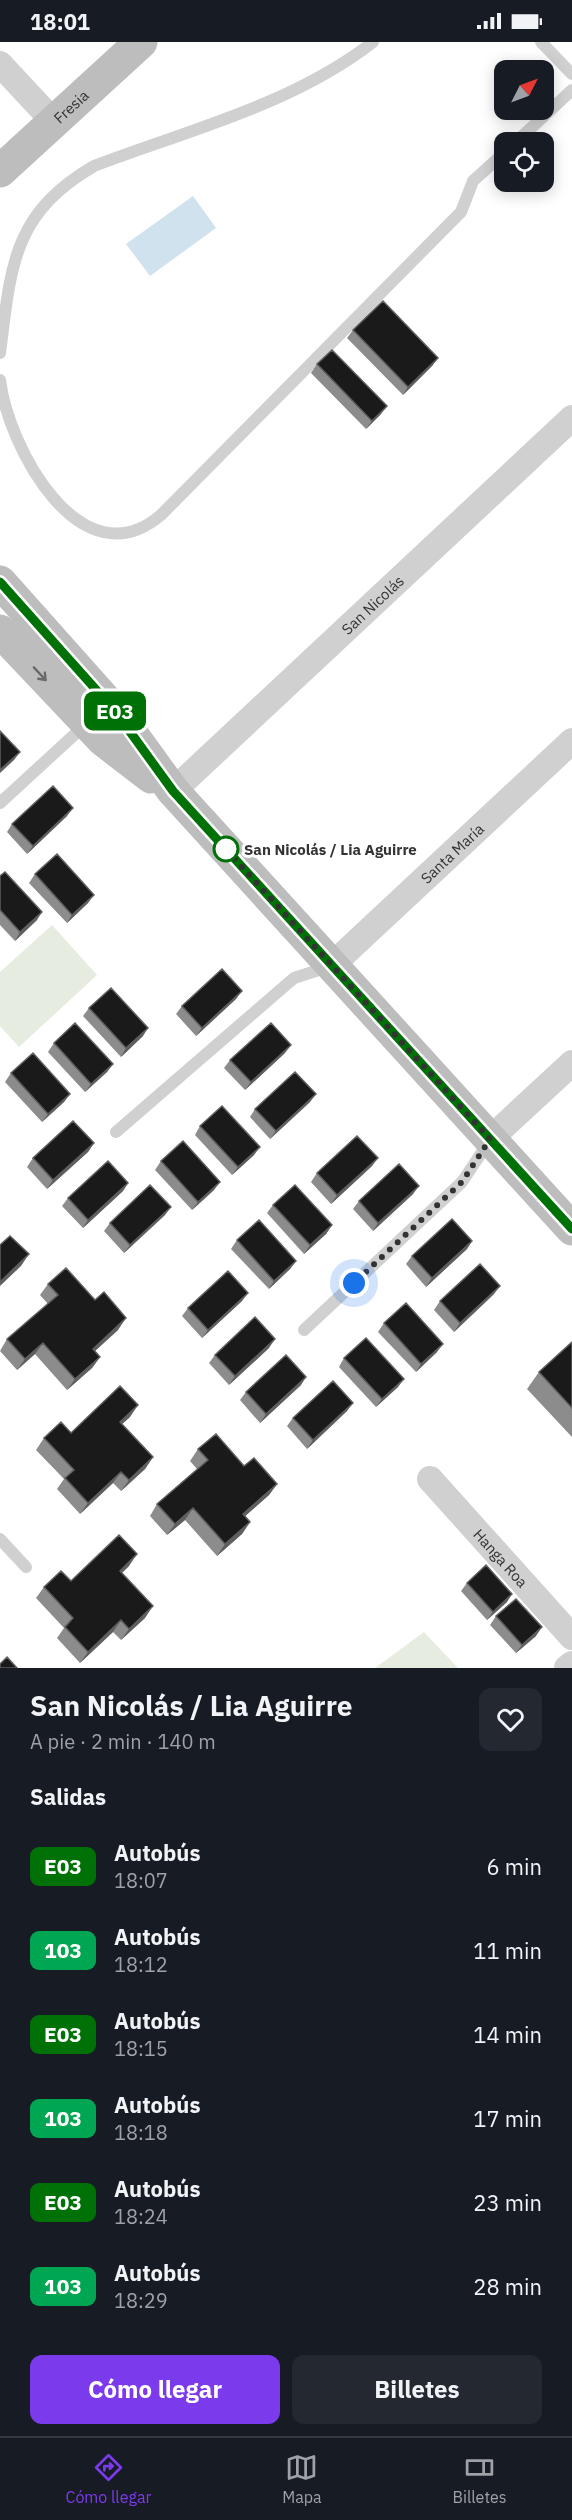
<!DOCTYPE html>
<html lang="es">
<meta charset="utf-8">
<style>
:root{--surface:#171b24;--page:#242831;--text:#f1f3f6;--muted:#9ea1a6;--line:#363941;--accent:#7c3aed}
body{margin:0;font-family:"IBM Plex Sans",sans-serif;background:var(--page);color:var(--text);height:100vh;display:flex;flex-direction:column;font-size:22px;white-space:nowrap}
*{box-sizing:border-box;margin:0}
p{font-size:20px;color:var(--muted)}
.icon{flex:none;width:33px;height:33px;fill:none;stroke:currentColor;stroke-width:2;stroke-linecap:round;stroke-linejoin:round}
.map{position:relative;height:1626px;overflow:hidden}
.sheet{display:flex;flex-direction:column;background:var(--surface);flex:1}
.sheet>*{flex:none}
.badge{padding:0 12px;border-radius:9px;font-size:21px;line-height:39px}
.needle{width:39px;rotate:48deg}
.fabs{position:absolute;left:494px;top:18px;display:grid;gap:12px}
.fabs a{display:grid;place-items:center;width:60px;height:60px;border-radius:12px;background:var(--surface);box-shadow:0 3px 15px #0003;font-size:30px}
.you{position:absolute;width:30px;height:30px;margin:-15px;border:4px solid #fff;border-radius:50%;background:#1a73e8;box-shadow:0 0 0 9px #1a73e833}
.map>.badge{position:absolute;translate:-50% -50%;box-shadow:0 0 0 3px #fff}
h2{padding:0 30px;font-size:22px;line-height:54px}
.round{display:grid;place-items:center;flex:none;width:63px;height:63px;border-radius:12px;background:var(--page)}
.summary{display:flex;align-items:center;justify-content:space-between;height:102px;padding:0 30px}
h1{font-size:28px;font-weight:700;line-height:45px}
.action{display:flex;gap:12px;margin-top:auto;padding:12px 30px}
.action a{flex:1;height:69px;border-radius:12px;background:var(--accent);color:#fff;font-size:24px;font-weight:700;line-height:69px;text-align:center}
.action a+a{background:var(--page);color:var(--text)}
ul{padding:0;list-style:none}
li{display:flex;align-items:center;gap:18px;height:84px;padding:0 30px}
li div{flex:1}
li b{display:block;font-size:22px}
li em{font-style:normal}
li .badge{min-width:66px;font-weight:700;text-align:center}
.status{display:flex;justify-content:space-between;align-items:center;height:42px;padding:0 30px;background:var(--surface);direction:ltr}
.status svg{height:16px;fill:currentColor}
.tab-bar{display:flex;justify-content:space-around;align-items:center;height:84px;border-top:2px solid var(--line);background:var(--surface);font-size:16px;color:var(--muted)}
.tab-bar a{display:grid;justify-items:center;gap:3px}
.tab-bar .active{color:var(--accent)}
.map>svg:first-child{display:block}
.green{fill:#e6ecdf}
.water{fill:#cfe2ee}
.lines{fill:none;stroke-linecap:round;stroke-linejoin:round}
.lane{stroke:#d0d0d0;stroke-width:12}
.street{stroke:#d0d0d0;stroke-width:26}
.secondary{stroke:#bdbdbd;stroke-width:33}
.wall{fill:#8c8c8c}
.shaded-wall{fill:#5f5f5f}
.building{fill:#1a1a1a;stroke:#5f5f5f;stroke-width:1.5}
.oneway{stroke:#6a6a6a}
.line-casing{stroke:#fff;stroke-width:14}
.line{stroke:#007106;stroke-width:9}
.walk{stroke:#333;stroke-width:6;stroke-dasharray:0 10.8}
.stop-dot{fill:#fff;stroke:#007106;stroke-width:3}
.labels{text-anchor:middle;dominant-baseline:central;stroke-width:6;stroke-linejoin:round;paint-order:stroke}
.street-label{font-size:15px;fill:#333;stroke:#fff}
.stop-label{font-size:15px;font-weight:bold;fill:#333;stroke:#fff;text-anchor:start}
</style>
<div class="status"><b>18:01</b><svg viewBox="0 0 49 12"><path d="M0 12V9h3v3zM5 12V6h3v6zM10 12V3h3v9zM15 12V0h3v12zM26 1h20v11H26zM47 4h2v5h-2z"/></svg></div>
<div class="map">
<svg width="572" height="1626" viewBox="0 0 572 1626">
<rect width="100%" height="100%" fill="#fff"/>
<path class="green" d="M52 883 97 933 19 1005 0 984V930Z
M424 1590 458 1626H375Z"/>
<path class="water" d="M193 154 216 186 150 234 126 202Z"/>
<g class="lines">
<path class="lane" d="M541 0 572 32
M516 100 572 48
M0 311C11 225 12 172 94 124 188 88 292 63 373 0
M0 338C8 405 81 541 161 473L461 170 473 139 504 111
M0 761 86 682
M116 1090 294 936 328 925
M304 1288 462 1140 490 1098
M0 1497 26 1525"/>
<g class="street">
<path d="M0 22 54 80"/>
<path id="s1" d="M173 749 572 376"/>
<path id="s2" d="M332 923 572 699"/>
<path d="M490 1097 572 1021"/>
<path id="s3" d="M430 1437 572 1595"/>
<path d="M567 1626 572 1622"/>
</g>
<g class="secondary">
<path id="s4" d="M0 129 141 0"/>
<path d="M0 540 115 669 173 749 572 1187"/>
<path d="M0 589 103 698 151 735"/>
</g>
</g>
<path class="wall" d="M353 288 438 316 432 324 403 353 347 296Z
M317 322 381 372 366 387 311 331Z
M67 774 27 812 7 790 12 782Z
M35 832 88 861 67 881 29 841Z
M0 834 37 878 15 899 0 883Z
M236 957 196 994 176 972 182 964Z
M89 966 143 994 121 1015 83 974Z
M54 1001 113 1022 107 1030 85 1050 48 1010Z
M285 1011 245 1048 224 1026 230 1018Z
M11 1031 70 1052 64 1060 42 1080 5 1040Z
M310 1060 270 1097 250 1075 255 1067Z
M200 1084 254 1113 232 1133 195 1093Z
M94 1101 88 1110 47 1147 27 1125 33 1116Z
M161 1119 214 1148 192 1168 155 1128Z
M372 1124 331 1162 311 1140 317 1131Z
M128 1141 123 1149 83 1186 62 1164 68 1156Z
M413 1152 373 1189 353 1167 359 1159Z
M273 1163 332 1183 326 1192 304 1212 267 1171Z
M165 1173 124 1211 104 1189 110 1181Z
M237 1198 296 1219 290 1227 269 1247 231 1207Z
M472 1199 467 1207 426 1245 406 1222 412 1214Z
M48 1242 95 1258 118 1288 95 1309 100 1315 92 1326 67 1348 35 1312 17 1328 0 1309 7 1297 48 1262 40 1253Z
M494 1252 454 1290 434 1268 440 1259Z
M242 1259 202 1296 182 1274 188 1266Z
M384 1281 437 1310 416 1330 378 1290Z
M572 1300V1395L527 1347 539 1330Z
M269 1306 229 1343 209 1321 215 1313Z
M344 1316 398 1345 376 1365 339 1325Z
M301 1343 260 1381 240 1358 246 1350Z
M347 1369 307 1407 287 1384 293 1376Z
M130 1375 122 1382 153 1415 145 1427 121 1449 113 1441 80 1472 57 1447 64 1437 36 1408 44 1396 71 1391Z
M198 1407 244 1424 277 1442 269 1453 245 1474 250 1480 242 1492 217 1514 185 1478 167 1493 150 1474 157 1462 197 1427 190 1419Z
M129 1524 122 1531 145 1576 121 1598 113 1590 80 1621 57 1596 64 1586 36 1556 44 1545 71 1539Z
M467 1541 507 1560 487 1578 461 1549Z
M496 1574 536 1594 516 1611 490 1583Z"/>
<path class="shaded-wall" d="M438 316 432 324 403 353 408 345Z
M387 364 381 372 366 387 372 379Z
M20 710 14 718 0 731V728Z
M73 766 67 774 27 812 33 804Z
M94 853 88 861 67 881 72 873Z
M42 870 37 878 15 899 20 890Z
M242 949 236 957 196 994 202 986Z
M148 986 143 994 121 1015 126 1006Z
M291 1003 285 1011 245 1048 251 1040Z
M113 1022 107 1030 85 1050 91 1042Z
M70 1052 64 1060 42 1080 48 1072Z
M316 1052 310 1060 270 1097 276 1089Z
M94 1101 88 1110 47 1147 53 1138Z
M260 1105 254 1113 232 1133 238 1125Z
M378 1116 372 1124 331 1162 337 1153Z
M220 1140 214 1148 192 1168 198 1160Z
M128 1141 123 1149 83 1186 88 1178Z
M419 1144 413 1152 373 1189 378 1181Z
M171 1165 165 1173 124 1211 130 1203Z
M332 1183 326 1192 304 1212 310 1203Z
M472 1199 467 1207 426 1245 432 1236Z
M29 1212 21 1224 0 1244V1240Z
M296 1219 290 1227 269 1247 274 1239Z
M500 1244 494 1252 454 1290 460 1281Z
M248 1251 242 1259 202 1296 208 1288Z
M126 1276 118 1288 85 1318 93 1307Z
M275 1297 269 1306 229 1343 235 1334Z
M43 1301 35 1312 17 1328 25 1317Z
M443 1302 437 1310 416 1330 421 1322Z
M100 1315 92 1326 67 1348 75 1337Z
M306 1335 301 1343 260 1381 266 1372Z
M404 1337 398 1345 376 1365 382 1357Z
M353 1361 347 1369 307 1407 313 1398Z
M138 1363 130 1375 112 1391 120 1380Z
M153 1415 145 1427 121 1449 129 1438Z
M121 1430 113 1441 80 1472 88 1461Z
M277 1442 269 1453 235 1483 243 1472Z
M193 1466 185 1478 167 1493 175 1482Z
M250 1480 242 1492 217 1514 225 1502Z
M137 1512 129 1524 112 1540 120 1529Z
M512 1552 507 1560 487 1578 493 1570Z
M153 1564 145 1576 121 1598 129 1587Z
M121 1578 113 1590 80 1621 88 1610Z
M542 1585 536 1594 516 1611 522 1603Z"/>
<path class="building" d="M383 259 438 316 408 345 353 288Z
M332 308 387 364 372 379 317 322Z
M0 689 20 710 0 728Z
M53 744 73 766 33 804 12 782Z
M57 812 94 853 72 873 35 832Z
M5 830 42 870 20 890 0 868V834Z
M222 927 242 949 202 986 182 964Z
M111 946 148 986 126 1006 89 966Z
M75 981 113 1022 91 1042 54 1001Z
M271 981 291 1003 251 1040 230 1018Z
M33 1011 70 1052 48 1072 11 1031Z
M295 1030 316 1052 276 1089 255 1067Z
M222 1064 260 1105 238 1125 200 1084Z
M73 1079 94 1101 53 1138 33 1116Z
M357 1094 378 1116 337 1153 317 1131Z
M183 1099 220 1140 198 1160 161 1119Z
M108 1119 128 1141 88 1178 68 1156Z
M399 1122 419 1144 378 1181 359 1159Z
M150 1143 171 1165 130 1203 110 1181Z
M295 1143 332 1183 310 1203 273 1163Z
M452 1177 472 1199 432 1236 412 1214Z
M259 1178 296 1219 274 1239 237 1198Z
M10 1194 29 1212 0 1240V1203Z
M480 1222 500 1244 460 1281 440 1259Z
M66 1226 95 1258 104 1250 126 1276 93 1307 100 1315 75 1337 43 1301 25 1317 7 1297 58 1253 48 1242Z
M228 1229 248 1251 208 1288 188 1266Z
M406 1261 443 1302 421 1322 384 1281Z
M255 1275 275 1297 235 1334 215 1313Z
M366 1296 404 1337 382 1357 344 1316Z
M572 1300V1366L539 1330Z
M286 1313 306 1335 266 1372 246 1350Z
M333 1339 353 1361 313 1398 293 1376Z
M120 1344 138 1363 120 1380 153 1415 129 1438 121 1430 88 1461 65 1436 74 1428 44 1396 61 1380 71 1391Z
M216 1392 244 1424 254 1416 277 1442 243 1472 250 1480 225 1502 193 1466 175 1482 157 1462 208 1418 198 1407Z
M119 1493 137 1512 120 1529 153 1564 129 1587 121 1578 88 1610 65 1585 73 1576 44 1545 61 1529 71 1539Z
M486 1523 512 1552 493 1570 467 1541Z
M516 1557 542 1585 522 1603 496 1574Z
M7 1615 17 1626H0V1622Z"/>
<defs><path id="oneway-shaft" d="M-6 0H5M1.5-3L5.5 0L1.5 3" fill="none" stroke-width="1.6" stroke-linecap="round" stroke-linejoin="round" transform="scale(1.5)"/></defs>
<use class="oneway" href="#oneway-shaft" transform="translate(40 632) rotate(47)"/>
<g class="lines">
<g class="line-casing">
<path id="line" d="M0 540 115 669 173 749 572 1187"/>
</g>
<use href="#line" class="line"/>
<path class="walk" d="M226 807 223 804 490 1097 462 1140 354 1241"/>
</g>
<circle class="stop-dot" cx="226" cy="807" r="12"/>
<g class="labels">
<g class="street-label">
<text stroke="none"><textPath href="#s4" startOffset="96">Fresia</textPath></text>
<text stroke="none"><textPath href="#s1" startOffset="273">San Nicolás</textPath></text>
<text stroke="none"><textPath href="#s2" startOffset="164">Santa María</textPath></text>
<text stroke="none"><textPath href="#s3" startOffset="106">Hanga Roa</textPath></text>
</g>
<g class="stop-label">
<text x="244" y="807">San Nicolás / Lia Aguirre</text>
</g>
</g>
</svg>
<div class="fabs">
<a><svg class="needle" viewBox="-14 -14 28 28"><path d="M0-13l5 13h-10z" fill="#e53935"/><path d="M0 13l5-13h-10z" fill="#9ea1a6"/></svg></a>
<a><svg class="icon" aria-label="locate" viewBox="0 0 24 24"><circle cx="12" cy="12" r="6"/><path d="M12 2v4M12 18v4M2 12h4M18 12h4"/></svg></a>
</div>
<div class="you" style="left:354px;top:1241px"></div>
<b class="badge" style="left:115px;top:669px;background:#007106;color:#fff">E03</b>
</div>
<section class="sheet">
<div class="summary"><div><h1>San Nicolás / Lia Aguirre</h1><p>A pie · 2 min · 140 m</p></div><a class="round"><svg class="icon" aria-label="heart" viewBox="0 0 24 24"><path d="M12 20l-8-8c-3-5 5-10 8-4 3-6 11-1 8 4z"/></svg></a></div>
<h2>Salidas</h2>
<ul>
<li><span class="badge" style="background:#007106;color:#fff">E03</span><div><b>Autobús</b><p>18:07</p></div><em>6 min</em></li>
<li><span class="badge" style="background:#00a651;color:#fff">103</span><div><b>Autobús</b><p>18:12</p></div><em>11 min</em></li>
<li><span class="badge" style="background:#007106;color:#fff">E03</span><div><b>Autobús</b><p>18:15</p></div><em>14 min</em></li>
<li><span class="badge" style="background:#00a651;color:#fff">103</span><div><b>Autobús</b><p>18:18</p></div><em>17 min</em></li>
<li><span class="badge" style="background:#007106;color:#fff">E03</span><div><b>Autobús</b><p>18:24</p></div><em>23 min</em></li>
<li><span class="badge" style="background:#00a651;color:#fff">103</span><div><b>Autobús</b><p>18:29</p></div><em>28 min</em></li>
</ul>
<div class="action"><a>Cómo llegar</a><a>Billetes</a></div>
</section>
<nav class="tab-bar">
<a class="active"><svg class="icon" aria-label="directions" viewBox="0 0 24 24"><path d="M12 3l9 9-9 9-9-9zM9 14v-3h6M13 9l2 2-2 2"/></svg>Cómo llegar</a>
<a><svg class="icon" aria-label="map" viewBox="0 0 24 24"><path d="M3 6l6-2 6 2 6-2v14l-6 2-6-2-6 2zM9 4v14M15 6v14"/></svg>Mapa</a>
<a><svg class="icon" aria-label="tickets" viewBox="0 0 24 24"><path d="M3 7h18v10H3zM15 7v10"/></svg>Billetes</a>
</nav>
